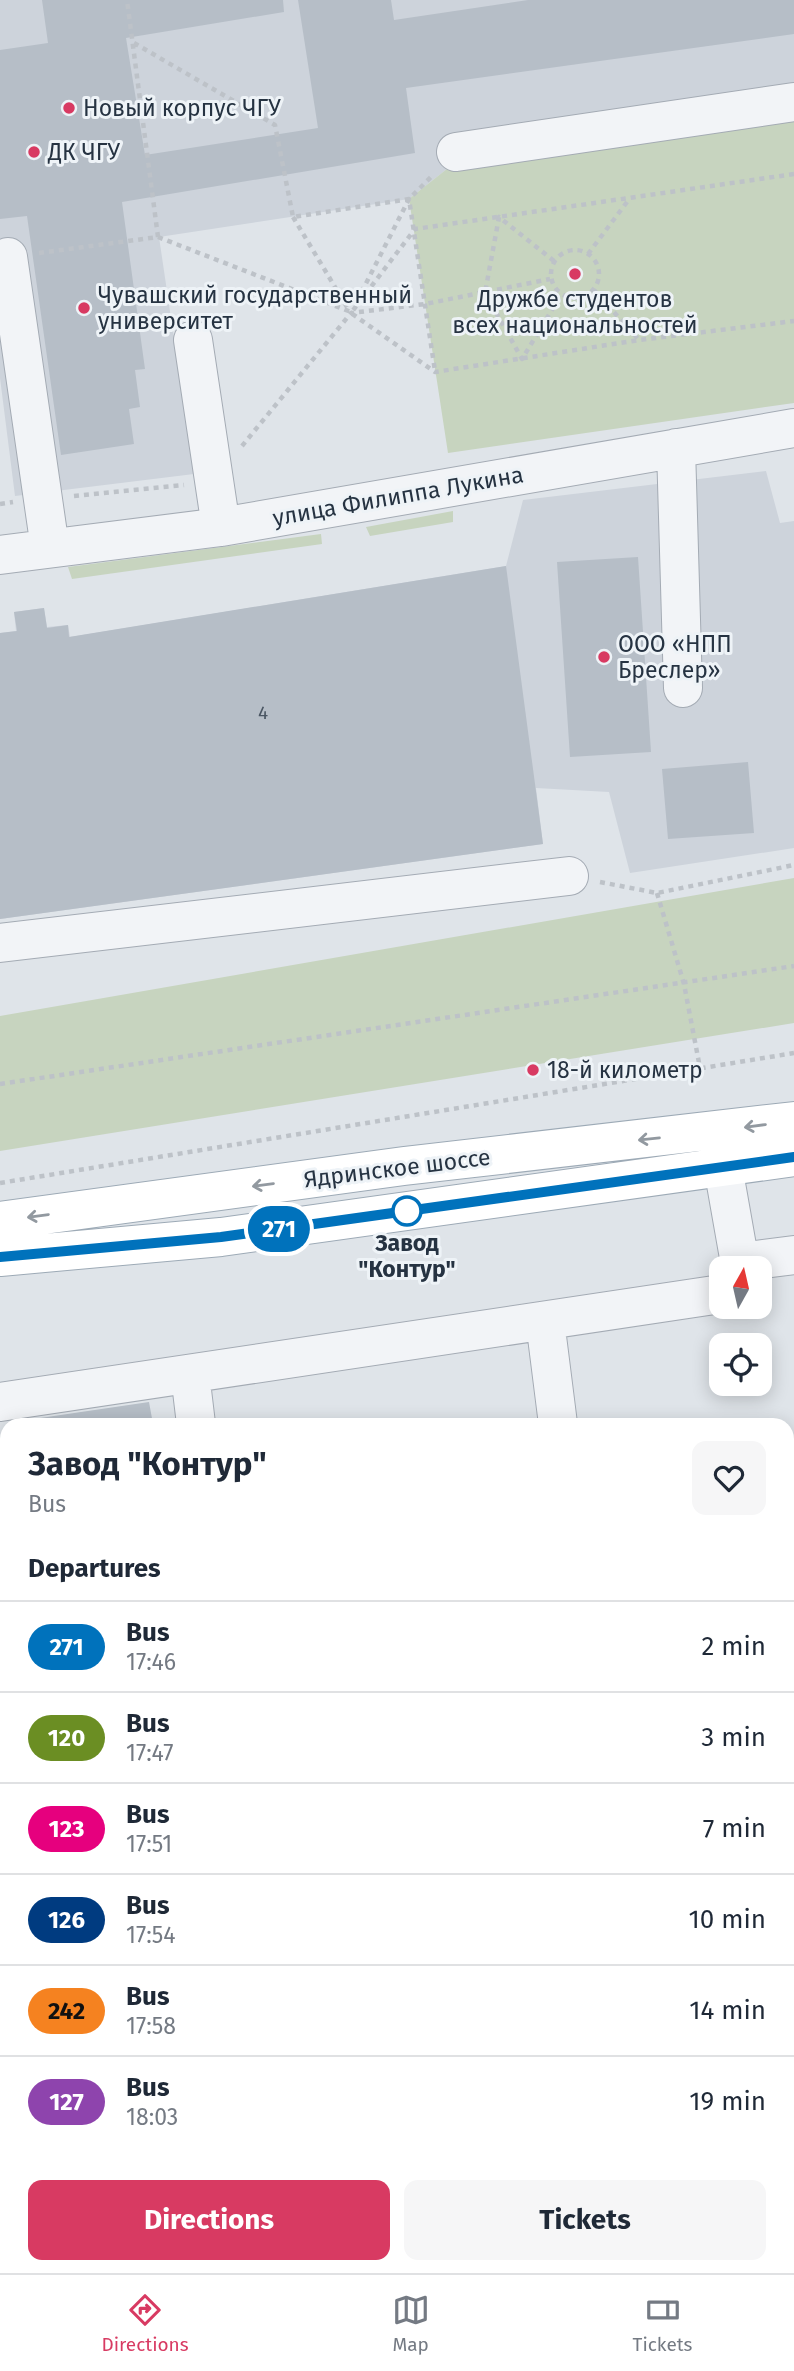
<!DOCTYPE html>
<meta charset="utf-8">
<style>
:root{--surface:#fff;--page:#f6f6f7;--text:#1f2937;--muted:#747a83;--line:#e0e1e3;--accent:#d83a62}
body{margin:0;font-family:"Fira Sans",sans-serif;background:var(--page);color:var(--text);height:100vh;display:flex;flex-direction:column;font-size:26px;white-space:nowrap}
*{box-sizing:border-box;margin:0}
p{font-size:23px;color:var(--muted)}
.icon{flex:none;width:38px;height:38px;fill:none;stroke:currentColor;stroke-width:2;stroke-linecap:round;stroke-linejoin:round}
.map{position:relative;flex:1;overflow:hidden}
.details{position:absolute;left:0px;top:1418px;width:794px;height:856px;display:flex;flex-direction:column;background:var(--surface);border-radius:21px 21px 0 0;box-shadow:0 4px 18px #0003}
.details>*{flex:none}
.badge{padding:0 14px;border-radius:23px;font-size:24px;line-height:46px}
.needle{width:46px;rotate:8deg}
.buttons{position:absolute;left:709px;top:1256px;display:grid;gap:14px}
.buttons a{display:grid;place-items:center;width:63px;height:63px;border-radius:14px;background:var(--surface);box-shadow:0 4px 18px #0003;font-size:35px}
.map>.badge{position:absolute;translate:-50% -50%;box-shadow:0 0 0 4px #fff}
h2{padding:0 28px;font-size:26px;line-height:63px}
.round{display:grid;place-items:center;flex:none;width:74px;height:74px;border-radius:14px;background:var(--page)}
.overview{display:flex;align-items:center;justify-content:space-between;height:119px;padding:0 28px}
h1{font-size:33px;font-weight:700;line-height:52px}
.action{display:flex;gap:14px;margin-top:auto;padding:14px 28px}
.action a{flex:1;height:80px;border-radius:14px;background:var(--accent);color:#fff;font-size:28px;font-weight:700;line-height:80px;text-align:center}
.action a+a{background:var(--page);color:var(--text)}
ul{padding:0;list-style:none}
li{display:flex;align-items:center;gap:21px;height:91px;padding:0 28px;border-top:2px solid var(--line)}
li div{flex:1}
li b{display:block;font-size:26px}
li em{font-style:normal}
li .badge{min-width:77px;font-weight:700;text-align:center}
.menu{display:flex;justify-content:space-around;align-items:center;height:98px;border-top:2px solid var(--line);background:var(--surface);font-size:19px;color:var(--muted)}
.menu a{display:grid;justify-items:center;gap:4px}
.menu .current{color:var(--accent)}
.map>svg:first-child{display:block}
.built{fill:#cdd3db}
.green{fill:#c7d4bf}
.building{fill:#b6bec7}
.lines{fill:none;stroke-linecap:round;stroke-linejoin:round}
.minor-casing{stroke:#a4abb4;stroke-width:40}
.major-casing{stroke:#9daab6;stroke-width:40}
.path{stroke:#bdc2c8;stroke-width:4.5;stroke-dasharray:5 5;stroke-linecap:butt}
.minor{stroke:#f2f4f7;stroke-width:38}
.major{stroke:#fff;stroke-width:38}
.oneway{stroke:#9299a0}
.line-casing{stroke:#fff;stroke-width:16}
.line{stroke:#0072bc;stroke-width:10}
.poi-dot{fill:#d83a62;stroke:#eef3f7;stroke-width:2.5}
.stop-dot{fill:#fff;stroke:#0072bc;stroke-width:3.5}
.labels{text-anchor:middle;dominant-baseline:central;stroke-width:6;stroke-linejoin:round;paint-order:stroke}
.number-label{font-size:19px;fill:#4a5663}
.poi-label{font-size:23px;fill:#263342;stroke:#eef3f7;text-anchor:start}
.street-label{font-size:23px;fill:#263342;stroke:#eef3f7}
.stop-label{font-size:23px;font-weight:bold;fill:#263342;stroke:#eef3f7}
</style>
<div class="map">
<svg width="794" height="2273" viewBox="0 0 794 2273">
<rect width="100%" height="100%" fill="#dfe4e9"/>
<path class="built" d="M0 0H794V112L462 157 409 199 159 237 194 474 15 496 0 378Z
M766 471 780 523 794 521V848L630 873 609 792 536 788 543 844 0 919V633L16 631 14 612 44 608 47 627 68 625 70 637 506 566 523 500Z
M794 1762V2273H448L438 2266H788V1763Z"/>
<path class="green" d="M794 112V403L448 453 409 199 462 157Z
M453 511V522L370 536 366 527Z
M321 534 322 544 72 579 68 567Z
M794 878V1023L0 1151V1016Z
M0 1576 7 1599V2047L0 2045Z
M0 2098 7 2100V2266H321L325 2273H0Z"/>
<path class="building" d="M42 0H283L284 12 126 38 145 155 318 128 298 0H391L394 20 528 0H794V34L406 88 415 153 122 202 145 369 135 370 140 407 129 409 134 444 61 455 27 216 0 219V50L48 43Z
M638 557 651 752 570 757 557 562Z
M506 566 543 844 0 919V633L17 631 14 612 44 608 47 628 68 625 69 637Z
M748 762 754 833 668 839 662 769Z
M149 1402 153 1424H13V1422Z"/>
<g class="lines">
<g class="minor-casing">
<path id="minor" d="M456 152 794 102
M8 257 50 548
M193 340 221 527
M676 448 683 688
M0 555 221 527 794 428
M0 943 569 876
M723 1167 741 1269
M740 1262 794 1255
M545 1321 558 1424
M190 1374 196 1424
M0 1402 721 1294
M788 1742 794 1741
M788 2015 794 2014
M788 2215 794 2249"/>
</g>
<g class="major-casing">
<path id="major" d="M0 1221 404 1166 794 1121
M0 1257 221 1237 794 1157"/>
</g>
<path class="path" d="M134 43 275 125 293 217 409 199 435 371
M794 174 415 229 351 313 435 372 639 340 794 321
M293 217 350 312
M158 237 351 312
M551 274a24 24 0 1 1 48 0a24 24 0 1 1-48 0Z
M39 253 158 237 127 0
M588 254 630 198
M554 261 499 217 485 293 522 359 561 295
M594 290 639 340
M357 301 409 199 433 175
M242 446 351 313 425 304 550 279
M74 496 184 485
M0 504 13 502
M600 882 657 893 794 865
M657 893 684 984 700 1068
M0 1084 794 966
M0 1183 794 1053
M0 1602 7 1629
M86 2266 87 2273
M376 2266 387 2273"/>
<use href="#minor" class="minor"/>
<use href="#major" class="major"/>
</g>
<defs><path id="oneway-shaft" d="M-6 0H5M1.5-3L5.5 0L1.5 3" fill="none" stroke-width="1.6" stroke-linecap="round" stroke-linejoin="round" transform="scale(1.75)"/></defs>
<g class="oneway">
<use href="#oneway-shaft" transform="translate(755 1126) rotate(172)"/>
<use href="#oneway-shaft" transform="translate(649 1139) rotate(174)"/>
<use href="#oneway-shaft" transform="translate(263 1185) rotate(172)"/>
<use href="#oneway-shaft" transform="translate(38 1216) rotate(172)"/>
</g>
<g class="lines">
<g class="line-casing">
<path id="line" d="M0 1257 221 1237 794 1157"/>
</g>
<use href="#line" class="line"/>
</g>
<g class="poi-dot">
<circle cx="69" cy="108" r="7"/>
<circle cx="34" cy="152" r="7"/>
<circle cx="575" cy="274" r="7"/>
<circle cx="84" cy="308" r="7"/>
<circle cx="604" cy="657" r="7"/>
<circle cx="533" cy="1070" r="7"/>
</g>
<circle class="stop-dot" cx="407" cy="1211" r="14"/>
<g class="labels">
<g class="number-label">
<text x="263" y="712">4</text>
</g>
<g class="poi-label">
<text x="83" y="108">Новый корпус ЧГУ</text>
<text x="48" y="152">ДК ЧГУ</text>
<text x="98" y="295">Чувашский государственный<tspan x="98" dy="26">университет</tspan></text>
<text x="575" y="299" text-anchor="middle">Дружбе студентов<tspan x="575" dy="26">всех национальностей</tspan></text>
<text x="618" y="644">ООО «НПП<tspan x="618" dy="26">Бреслер»</tspan></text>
<text x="547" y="1070">18-й километр</text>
</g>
<g class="street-label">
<text transform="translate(398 496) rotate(-10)">улица Филиппа Лукина</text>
<text transform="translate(397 1168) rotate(-7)">Ядринское шоссе</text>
</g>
<g class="stop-label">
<text x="407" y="1243">Завод<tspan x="407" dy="26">"Контур"</tspan></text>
</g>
</g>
</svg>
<div class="buttons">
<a><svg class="needle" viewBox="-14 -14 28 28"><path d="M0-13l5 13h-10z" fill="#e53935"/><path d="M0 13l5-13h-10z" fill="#747a83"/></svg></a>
<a><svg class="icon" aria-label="locate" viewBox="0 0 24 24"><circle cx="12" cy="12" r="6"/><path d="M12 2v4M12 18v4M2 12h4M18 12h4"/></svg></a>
</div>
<b class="badge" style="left:279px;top:1229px;background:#0072bc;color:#fff">271</b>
<section class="details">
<div class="overview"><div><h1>Завод &quot;Контур&quot;</h1><p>Bus</p></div><a class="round"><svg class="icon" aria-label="heart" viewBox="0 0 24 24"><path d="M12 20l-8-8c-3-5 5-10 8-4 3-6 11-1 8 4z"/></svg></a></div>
<h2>Departures</h2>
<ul>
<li><span class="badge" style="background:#0072bc;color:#fff">271</span><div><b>Bus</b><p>17:46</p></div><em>2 min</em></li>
<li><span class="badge" style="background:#6b8e23;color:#fff">120</span><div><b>Bus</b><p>17:47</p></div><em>3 min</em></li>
<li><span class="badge" style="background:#e6007e;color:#fff">123</span><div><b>Bus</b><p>17:51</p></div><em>7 min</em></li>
<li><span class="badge" style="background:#003b80;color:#fff">126</span><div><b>Bus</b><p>17:54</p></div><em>10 min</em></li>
<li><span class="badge" style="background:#f58220;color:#111">242</span><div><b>Bus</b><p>17:58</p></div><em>14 min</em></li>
<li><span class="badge" style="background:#8e44ad;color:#fff">127</span><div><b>Bus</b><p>18:03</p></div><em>19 min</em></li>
</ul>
<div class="action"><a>Directions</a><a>Tickets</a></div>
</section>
</div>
<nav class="menu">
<a class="current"><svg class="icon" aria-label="directions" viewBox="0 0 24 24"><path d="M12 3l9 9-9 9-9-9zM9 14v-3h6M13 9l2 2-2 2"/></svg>Directions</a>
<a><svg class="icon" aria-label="map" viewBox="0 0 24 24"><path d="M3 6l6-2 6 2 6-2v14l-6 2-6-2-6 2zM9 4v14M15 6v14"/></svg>Map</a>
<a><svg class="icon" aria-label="tickets" viewBox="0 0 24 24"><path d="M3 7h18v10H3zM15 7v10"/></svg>Tickets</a>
</nav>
